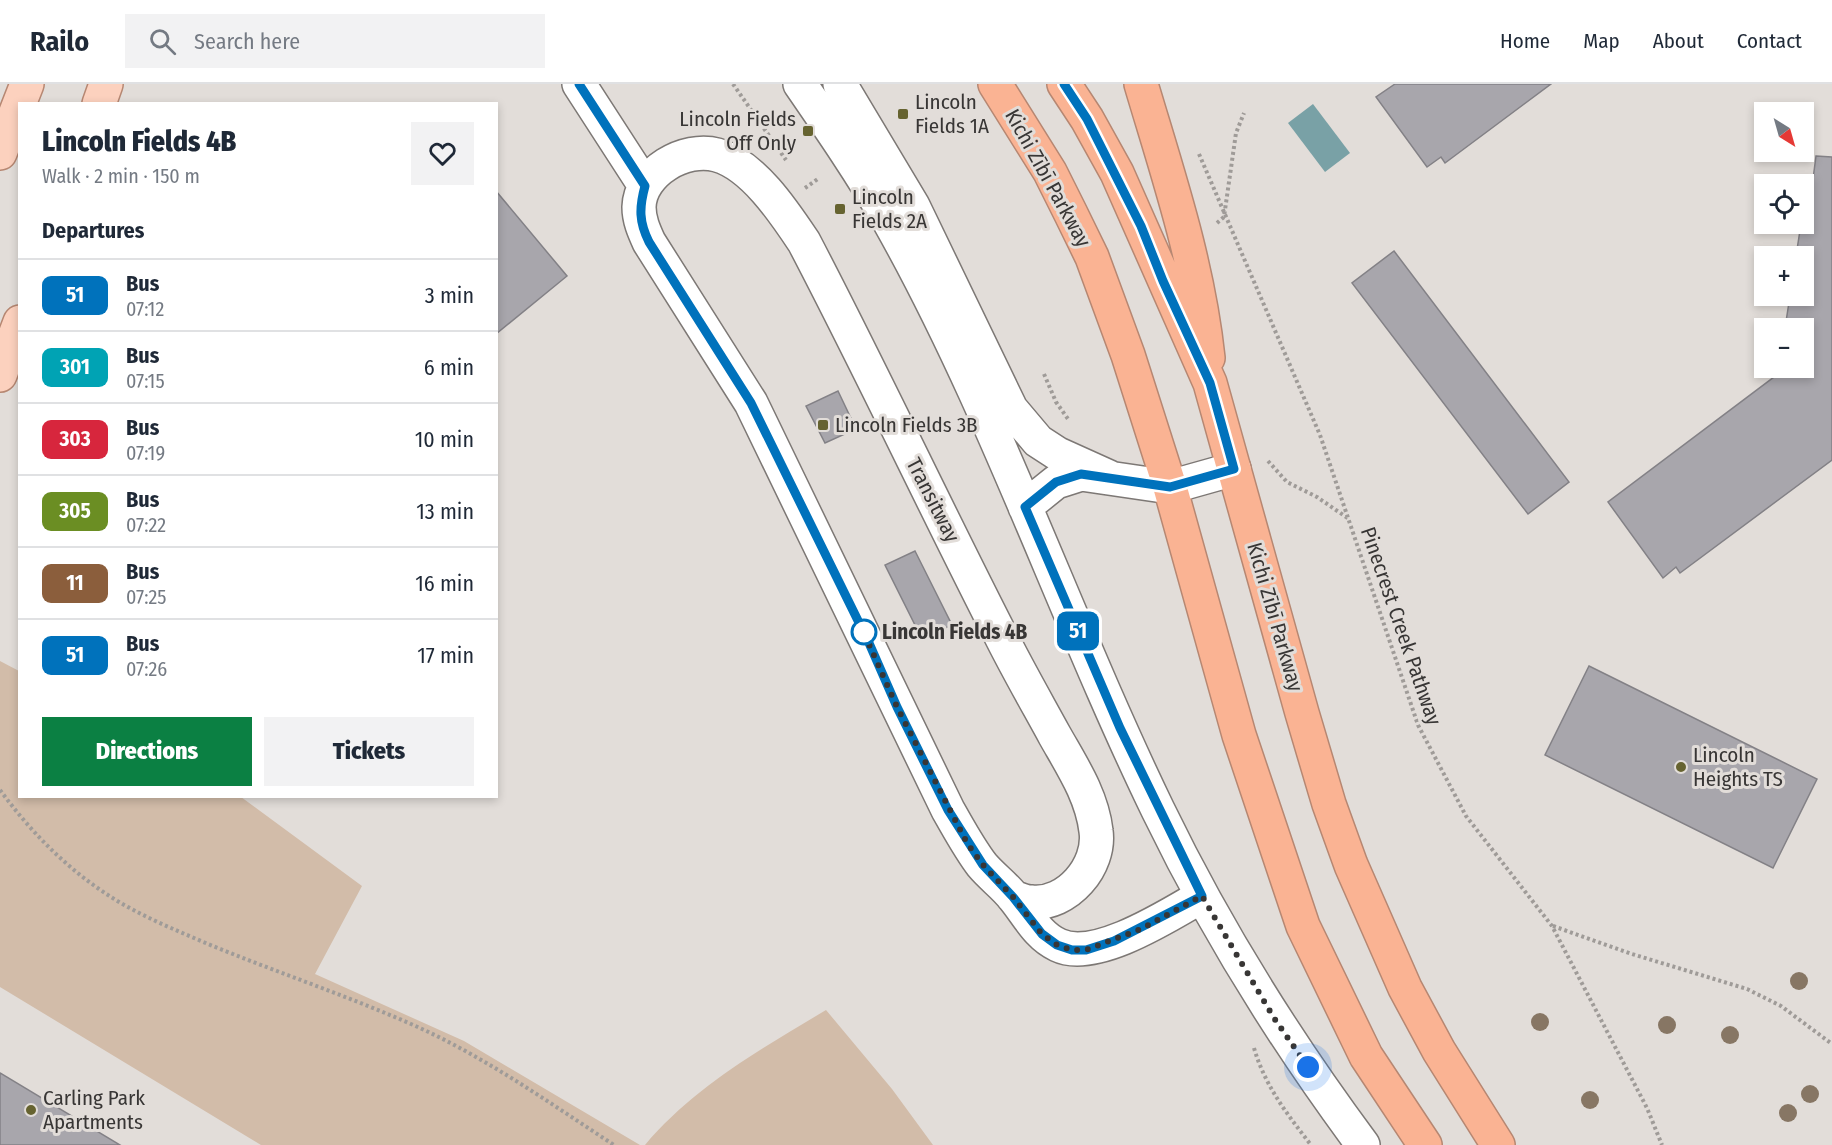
<!DOCTYPE html>
<meta charset="utf-8">
<style>
:root{--surface:#fff;--page:#f2f2f3;--text:#1f2937;--muted:#747a83;--line:#e0e1e3;--accent:#0b8043}
body{margin:0;font-family:"Fira Sans Condensed",sans-serif;background:var(--page);color:var(--text);height:100vh;display:flex;flex-direction:column;font-size:22px;white-space:nowrap}
*{box-sizing:border-box;margin:0}
p{font-size:20px;color:var(--muted)}
.icon{flex:none;width:33px;height:33px;fill:none;stroke:currentColor;stroke-width:2;stroke-linecap:round;stroke-linejoin:round}
.map{position:relative;flex:1;overflow:hidden}
.side{position:absolute;left:18px;top:18px;width:480px;height:696px;display:flex;flex-direction:column;background:var(--surface);border-radius:0px;box-shadow:0 3px 9px #0003}
.side>*{flex:none}
.badge{padding:0 12px;border-radius:9px;font-size:21px;line-height:39px}
.needle{width:39px;rotate:143deg}
.tools{position:absolute;left:1754px;top:18px;display:grid;gap:12px}
.tools a{display:grid;place-items:center;width:60px;height:60px;border-radius:0px;background:var(--surface);box-shadow:0 3px 9px #0003;font-size:30px}
.you{position:absolute;width:30px;height:30px;margin:-15px;border:4px solid #fff;border-radius:50%;background:#1a73e8;box-shadow:0 0 0 9px #1a73e833}
.map>.badge{position:absolute;translate:-50% -50%;box-shadow:0 0 0 3px #fff}
h2{padding:0 24px;font-size:22px;line-height:54px}
.round{display:grid;place-items:center;flex:none;width:63px;height:63px;border-radius:0px;background:var(--page)}
.head{display:flex;align-items:center;justify-content:space-between;height:102px;padding:0 24px}
h1{font-size:28px;font-weight:800;line-height:45px}
.action{display:flex;gap:12px;margin-top:auto;padding:12px 24px}
.action a{flex:1;height:69px;border-radius:0px;background:var(--accent);color:#fff;font-size:24px;font-weight:800;line-height:69px;text-align:center}
.action a+a{background:var(--page);color:var(--text)}
ul{padding:0;list-style:none}
li{display:flex;align-items:center;gap:18px;height:72px;padding:0 24px;border-top:2px solid var(--line)}
li div{flex:1}
li b{display:block;font-size:22px}
li em{font-style:normal}
li .badge{min-width:66px;font-weight:700;text-align:center}
header{display:flex;align-items:center;gap:36px;box-sizing:border-box;height:84px;padding:0 30px;background:var(--surface);border-bottom:2px solid var(--line)}
header strong{font-size:28px}
nav{display:flex;gap:33px;margin-inline-start:auto;font-size:21px}
.search{width:420px;height:54px;background:var(--page);display:flex;align-items:center;gap:15px;box-sizing:border-box;padding:0 21px;border-radius:0px;color:var(--muted);font-size:22px}
.map>svg:first-child{display:block}
.green{fill:#d2bca9}
.water{fill:#79a1a6}
.building{fill:#a8a6ac;stroke:#838186;stroke-width:1.5}
.lines{fill:none;stroke-linecap:round;stroke-linejoin:round}
.minor-casing{stroke:#7d7875;stroke-width:36}
.major-casing{stroke:#b68772;stroke-width:36}
.highway-casing{stroke:#b68772;stroke-width:36}
.path{stroke:#9f9b98;stroke-width:4;stroke-dasharray:3 3;stroke-linecap:butt}
.minor{stroke:#fff;stroke-width:33}
.major{stroke:#fcd1be;stroke-width:33}
.highway{stroke:#fab393;stroke-width:33}
.tree{fill:#877664}
.line-casing{stroke:#fff;stroke-width:14}
.line{stroke:#0072bc;stroke-width:9}
.walk{stroke:#383635;stroke-width:6;stroke-dasharray:0 10.8}
.poi-dot{fill:#666330;stroke:#e2ddd9;stroke-width:2}
.stop-dot{fill:#fff;stroke:#0072bc;stroke-width:3}
.labels{text-anchor:middle;dominant-baseline:central;stroke-width:6;stroke-linejoin:round;paint-order:stroke}
.poi-label{font-size:21px;fill:#383635;stroke:#e2ddd9;text-anchor:start}
.street-label{font-size:21px;fill:#383635;stroke:#e2ddd9}
.stop-label{font-size:21px;font-weight:bold;fill:#383635;stroke:#e2ddd9;text-anchor:start}
</style>
<header>
<strong>Railo</strong>
<div class="search"><svg class="icon" aria-label="search" viewBox="0 0 24 24"><circle cx="10" cy="10" r="6"/><path d="M15 15l6 6"/></svg>Search here</div>
<nav><a>Home</a><a>Map</a><a>About</a><a>Contact</a></nav>
</header>
<div class="map">
<svg width="1832" height="1061" viewBox="0 0 1832 1061">
<rect width="100%" height="100%" fill="#e2ddd9"/>
<path class="green" d="M0 577 19 587 20 712 241 713 362 802 315 890 464 957 640 1061H261L0 903Z
M826 926 892 1005 933 1061H645C694 1003 761 965 826 926Z"/>
<path class="water" d="M1313 20 1350 69 1325 88 1288 39Z"/>
<path class="building" d="M1395 0H1551L1445 79 1441 73 1427 83 1376 13Z
M1816 72 1832 73V376L1680 489 1676 483 1663 494 1608 418 1786 284H1803V244H1785L1790 212H1803V172H1796L1801 140H1803V126H1809Z
M496 107 567 192 496 250Z
M1394 167 1569 398 1528 430 1352 199Z
M838 307 856 345 825 359 806 322Z
M915 467 952 541 922 555 885 481Z
M1589 582 1817 695 1773 784 1545 671Z
M0 989 120 1061H0Z"/>
<g class="lines">
<g class="minor-casing">
<path id="minor" d="M579 0 645 102
M800 0C831 45 862 90 889 137 995 325 1064 532 1158 726 1215 844 1285 956 1363 1061
M840 0 913 122 1011 325 1038 357 1058 370 1109 393
M1025 423 1056 398 1081 390 1170 403 1234 385
M1013 813C1019 815 1025 818 1031 818 1067 822 1101 782 1096 747 1092 712 1072 682 1055 652 1037 619 1018 586 1001 552 934 421 872 288 804 158 784 128 753 81 717 71 685 62 640 88 639 123 639 136 644 147 649 158L751 319 948 726C959 745 969 764 982 781 992 793 1005 802 1014 814 1028 831 1037 851 1058 861 1095 879 1169 831 1202 812"/>
</g>
<g class="major-casing">
<path id="major" d="M99 20 106 0
M0 69 27 0
M0 291 20 238"/>
</g>
<g class="highway-casing">
<path id="highway" d="M995 0 1050 88 1071 130 1092 173 1128 271 1170 403 1239 651 1303 842 1366 972 1425 1061
M1064 0 1087 35 1117 89 1210 299 1302 629 1329 720 1351 781 1405 904 1439 967 1498 1061
M1141 0C1168 91 1198 179 1208 274"/>
</g>
<path class="path" d="M733 0 786 76
M1199 70 1320 351 1418 641 1466 732 1552 842 1647 1024 1662 1061
M805 104 819 94
M1217 139 1224 133 1236 49 1244 29
M1044 290 1056 318 1068 335
M1268 377 1287 398 1317 413 1349 435
M0 706C28 744 60 778 99 805 133 829 171 844 208 860 276 888 345 911 411 940 484 972 548 1018 614 1061
M1553 842 1632 870 1747 905 1781 922 1832 960
M1254 964C1265 1002 1287 1030 1311 1061"/>
<use href="#minor" class="minor"/>
<use href="#major" class="major"/>
<use href="#highway" class="highway"/>
</g>
<g class="tree">
<circle cx="1799" cy="897" r="9"/>
<circle cx="1540" cy="938" r="9"/>
<circle cx="1667" cy="941" r="9"/>
<circle cx="1730" cy="951" r="9"/>
<circle cx="1810" cy="1010" r="9"/>
<circle cx="1590" cy="1016" r="9"/>
<circle cx="1788" cy="1029" r="9"/>
</g>
<g class="lines">
<g class="line-casing">
<path id="line" d="M579 0 645 102C639 124 639 138 649 158L751 319 869 559 897 623 948 726 983 781 1013 813 1042 850 1057 861 1072 866H1086L1114 857 1202 812 1120 644 1025 423 1056 398 1081 390 1170 403 1234 385 1210 299 1163 197 1141 142 1087 35 1064 0"/>
</g>
<use href="#line" class="line"/>
<path class="walk" d="M864 548 860 540 897 623 967 759 983 781 1013 813 1042 850 1057 861 1072 866H1086L1141 845 1202 812 1274 934 1308 983"/>
</g>
<g class="poi-dot">
<rect x="897" y="24" width="12" height="12" rx="3"/>
<rect x="802" y="41" width="12" height="12" rx="3"/>
<rect x="834" y="119" width="12" height="12" rx="3"/>
<rect x="817" y="335" width="12" height="12" rx="3"/>
<circle cx="1681" cy="683" r="6"/>
<circle cx="31" cy="1026" r="6"/>
</g>
<circle class="stop-dot" cx="864" cy="548" r="12"/>
<g class="labels">
<g class="poi-label">
<text x="915" y="18">Lincoln<tspan x="915" dy="24">Fields 1A</tspan></text>
<text x="796" y="35" text-anchor="end">Lincoln Fields<tspan x="796" dy="24">Off Only</tspan></text>
<text x="852" y="113">Lincoln<tspan x="852" dy="24">Fields 2A</tspan></text>
<text x="835" y="341">Lincoln Fields 3B</text>
<text x="1693" y="671">Lincoln<tspan x="1693" dy="24">Heights TS</tspan></text>
<text x="43" y="1014">Carling Park<tspan x="43" dy="24">Apartments</tspan></text>
</g>
<g class="street-label">
<text transform="translate(1048 94) rotate(61)">Kichi Zībī Parkway</text>
<text transform="translate(933 416) rotate(63)">Transitway</text>
<text transform="translate(1275 533) rotate(74)">Kichi Zībī Parkway</text>
<text transform="translate(1401 542) rotate(71)">Pinecrest Creek Pathway</text>
</g>
<g class="stop-label">
<text x="882" y="548">Lincoln Fields 4B</text>
</g>
</g>
</svg>
<div class="tools">
<a><svg class="needle" viewBox="-14 -14 28 28"><path d="M0-13l5 13h-10z" fill="#e53935"/><path d="M0 13l5-13h-10z" fill="#747a83"/></svg></a>
<a><svg class="icon" aria-label="locate" viewBox="0 0 24 24"><circle cx="12" cy="12" r="6"/><path d="M12 2v4M12 18v4M2 12h4M18 12h4"/></svg></a>
<a>+</a>
<a>−</a>
</div>
<div class="you" style="left:1308px;top:983px"></div>
<b class="badge" style="left:1078px;top:547px;background:#0072bc;color:#fff">51</b>
<section class="side">
<div class="head"><div><h1>Lincoln Fields 4B</h1><p>Walk · 2 min · 150 m</p></div><a class="round"><svg class="icon" aria-label="heart" viewBox="0 0 24 24"><path d="M12 20l-8-8c-3-5 5-10 8-4 3-6 11-1 8 4z"/></svg></a></div>
<h2>Departures</h2>
<ul>
<li><span class="badge" style="background:#0072bc;color:#fff">51</span><div><b>Bus</b><p>07:12</p></div><em>3 min</em></li>
<li><span class="badge" style="background:#00a3b4;color:#fff">301</span><div><b>Bus</b><p>07:15</p></div><em>6 min</em></li>
<li><span class="badge" style="background:#d7263d;color:#fff">303</span><div><b>Bus</b><p>07:19</p></div><em>10 min</em></li>
<li><span class="badge" style="background:#6b8e23;color:#fff">305</span><div><b>Bus</b><p>07:22</p></div><em>13 min</em></li>
<li><span class="badge" style="background:#8b5e3c;color:#fff">11</span><div><b>Bus</b><p>07:25</p></div><em>16 min</em></li>
<li><span class="badge" style="background:#0072bc;color:#fff">51</span><div><b>Bus</b><p>07:26</p></div><em>17 min</em></li>
</ul>
<div class="action"><a>Directions</a><a>Tickets</a></div>
</section>
</div>
